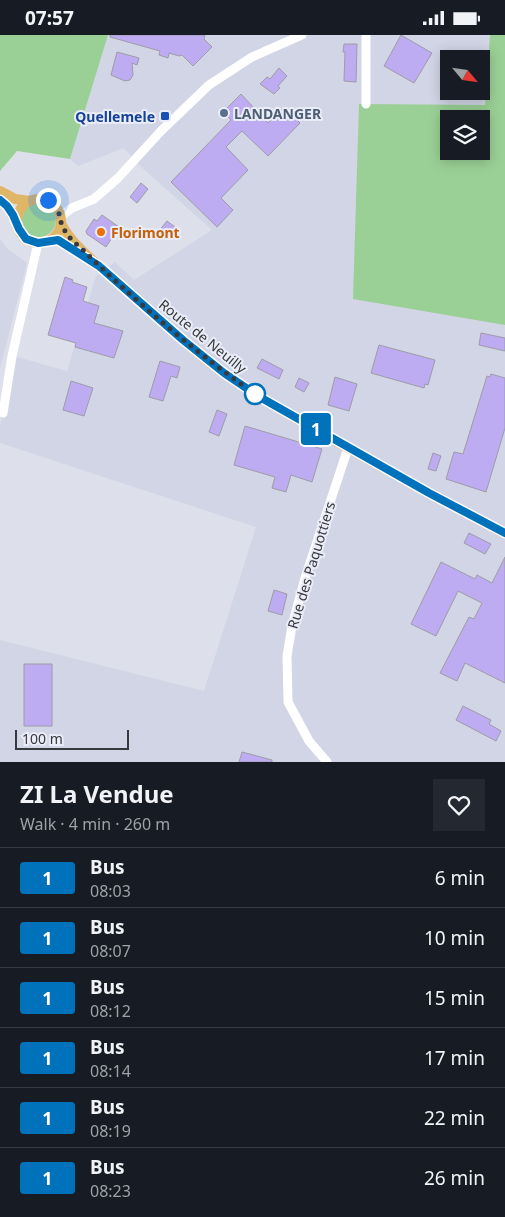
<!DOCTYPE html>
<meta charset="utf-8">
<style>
:root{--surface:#171b24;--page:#242831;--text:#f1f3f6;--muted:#9ea1a6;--line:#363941}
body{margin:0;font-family:"Noto Sans",sans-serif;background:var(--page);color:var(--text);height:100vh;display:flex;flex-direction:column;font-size:19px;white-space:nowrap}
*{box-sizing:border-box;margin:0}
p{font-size:16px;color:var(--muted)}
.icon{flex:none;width:28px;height:28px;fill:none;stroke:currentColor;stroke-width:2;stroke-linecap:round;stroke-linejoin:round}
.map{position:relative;height:727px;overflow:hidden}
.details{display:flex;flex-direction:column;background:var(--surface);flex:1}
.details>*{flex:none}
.badge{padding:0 10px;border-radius:4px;font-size:18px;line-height:32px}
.needle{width:32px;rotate:119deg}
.buttons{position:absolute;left:440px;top:15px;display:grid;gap:10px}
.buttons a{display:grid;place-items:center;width:50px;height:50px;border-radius:0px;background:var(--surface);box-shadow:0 2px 12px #0003;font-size:25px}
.scale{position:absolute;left:15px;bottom:12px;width:114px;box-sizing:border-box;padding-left:5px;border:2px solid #38393d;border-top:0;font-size:14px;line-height:18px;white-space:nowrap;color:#38393d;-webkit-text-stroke:4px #eaedf7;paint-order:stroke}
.you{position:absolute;width:25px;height:25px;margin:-12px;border:4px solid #fff;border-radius:50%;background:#1a73e8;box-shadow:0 0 0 8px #1a73e833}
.map>.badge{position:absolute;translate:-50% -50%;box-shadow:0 0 0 2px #fff}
.round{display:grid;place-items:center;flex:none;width:52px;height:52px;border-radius:0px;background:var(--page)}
.headline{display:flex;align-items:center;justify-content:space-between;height:85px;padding:0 20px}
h1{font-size:24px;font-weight:700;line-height:38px}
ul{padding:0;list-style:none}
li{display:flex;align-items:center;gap:15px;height:60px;padding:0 20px;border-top:1px solid var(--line)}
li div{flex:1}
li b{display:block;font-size:19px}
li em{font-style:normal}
li .badge{min-width:55px;font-weight:700;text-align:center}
.status{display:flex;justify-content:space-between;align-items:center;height:35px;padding:0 25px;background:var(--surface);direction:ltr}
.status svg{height:14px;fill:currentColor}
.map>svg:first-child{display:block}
.built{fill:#d1d5e6;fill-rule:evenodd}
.green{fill:#9ad095;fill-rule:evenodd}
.building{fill:#bdacf2;stroke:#9e9ca5}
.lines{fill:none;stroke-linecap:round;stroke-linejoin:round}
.minor{stroke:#fff;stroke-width:9}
.major{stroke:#dfb567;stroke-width:10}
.line-casing{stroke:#fff;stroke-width:11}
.line{stroke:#0072bc;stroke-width:8}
.walk{stroke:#38393d;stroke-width:5;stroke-dasharray:0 9}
.service-dot{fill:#5c6f8a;stroke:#eaedf7;stroke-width:2}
.transit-dot{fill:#1a4fb4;stroke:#eaedf7;stroke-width:2}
.food-dot{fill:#e8710a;stroke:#eaedf7;stroke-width:2}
.stop-dot{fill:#fff;stroke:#0072bc;stroke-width:2.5}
.labels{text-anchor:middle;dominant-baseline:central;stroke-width:4;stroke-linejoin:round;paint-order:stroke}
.service-label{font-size:14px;font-weight:bold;fill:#4e5e75;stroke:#eaedf7;text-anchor:start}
.transit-label{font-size:14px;font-weight:bold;fill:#164399;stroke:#eaedf7;text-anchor:end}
.food-label{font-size:14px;font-weight:bold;fill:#c56008;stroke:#eaedf7;text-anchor:start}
.street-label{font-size:14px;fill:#38393d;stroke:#eaedf7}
</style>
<div class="status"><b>07:57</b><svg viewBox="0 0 49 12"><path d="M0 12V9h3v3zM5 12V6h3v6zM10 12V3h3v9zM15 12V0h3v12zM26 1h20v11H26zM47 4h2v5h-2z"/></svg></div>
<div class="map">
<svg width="505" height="727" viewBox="0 0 505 727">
<rect width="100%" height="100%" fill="#dde0ea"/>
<path class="built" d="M108 0H505V727H0V605L204 656 256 492 0 408V390L17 322 67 336 96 241 115 227 134 245 212 195 140 131 124 113 78 131 70 124ZM449 24H481V56H449ZM449 84H481V116H449Z
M0 204 7 213 27 228 0 334Z"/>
<path class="green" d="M0 0H108L70 124 17 116 0 136Z
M490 0H505V290L353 264 359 69 485 70ZM449 84H481V116H449Z
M22 185a17 17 0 1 1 34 0a17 17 0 1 1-34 0Z"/>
<path class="building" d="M110 0H205L204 4 212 12 193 31 182 20 179 21 169 18 168 23 159 20 160 16 110 2Z
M401 0 432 18 414 48 384 31Z
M344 9H357L356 47 344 46 345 17H343Z
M117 17 139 23 137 30 132 28 133 40 130 45 125 46 111 40Z
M279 33 287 41 278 51 280 53 274 59 260 49 267 42 270 44Z
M241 59 268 88 284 72 300 88 268 121 242 96 226 112 248 135 221 163 233 175 217 192 171 147 231 85 225 79V75Z
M141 148 148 154 137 168 130 162Z
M102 180 119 192 106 212 87 199 86 196 94 184 97 186Z
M167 186 175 192 166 203 158 197Z
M65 242 73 245 72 247 87 252 83 266 99 271 94 288 123 296 114 323 75 312 76 308 48 300Z
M481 298 505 303V316L479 310Z
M379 310 435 325 428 350 425 349 424 353 371 338Z
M262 324 283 335 279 344 257 333Z
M160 326 180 332 177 343 171 341 163 366 149 362Z
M491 339 505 343V393L486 457 446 444 454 417 463 419 487 341 490 342Z
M335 342 357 349 349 376 328 370Z
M299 343 309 348 304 357 295 352Z
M71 346 93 353 84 381 63 375Z
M217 375 227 379 219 401 209 397Z
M245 391 322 414 312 447 291 440 286 457 272 453 275 442 234 430Z
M433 418 441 421 436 436 428 434Z
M469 498 491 509 485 519 464 508Z
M505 522V648L465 628 457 646 440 638 469 582 474 584 482 568 458 556 436 601 411 589 441 527 475 544 477 540 492 548Z
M274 555 287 559 282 580 268 576Z
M24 629H52V691H24Z
M463 671 491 685 489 689 501 696 496 706 456 685Z
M242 717 272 725V727H239Z"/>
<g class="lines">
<path class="minor" d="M366 0V69
M61 181 72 173 94 164 118 143 161 96 209 50 252 22 302 0
M3 378 12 321 38 208
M327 727 309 706 288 667 287 621 292 591 305 543 348 413"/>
<path class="major" d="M0 156 15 164 30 166
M17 186a22 22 0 1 1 44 0a22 22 0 1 1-44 0Z
M0 165 7 171 17 188
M61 188C71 211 108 238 127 255 159 283 190 314 225 339 259 363 296 383 332 404 389 436 447 468 505 498
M48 206 58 205 80 218"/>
</g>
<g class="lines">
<g class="line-casing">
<path id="line" d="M0 165 7 171 13 180 19 194 26 204 38 208 58 205 99 231 183 305 224 338 258 361 429 458 505 498"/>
</g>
<use href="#line" class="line"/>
<path class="walk" d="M48 165C63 175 57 182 64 194 68 202 75 208 82 214 136 267 195 317 258 361L255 359"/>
</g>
<circle class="service-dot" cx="224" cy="78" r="5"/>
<rect class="transit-dot" x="160" y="76" width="10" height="10" rx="2.5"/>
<circle class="food-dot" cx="101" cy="197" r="5"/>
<circle class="stop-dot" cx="255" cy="359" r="10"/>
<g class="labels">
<g class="service-label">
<text x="234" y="78">LANDANGER</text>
</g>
<g class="transit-label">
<text x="155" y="81">Quellemele</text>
</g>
<g class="food-label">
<text x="111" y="197">Florimont</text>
</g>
<g class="street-label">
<text transform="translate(203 301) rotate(39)">Route de Neuilly</text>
<text transform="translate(311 530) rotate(-73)">Rue des Paquottiers</text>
</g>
</g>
</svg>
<div class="buttons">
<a><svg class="needle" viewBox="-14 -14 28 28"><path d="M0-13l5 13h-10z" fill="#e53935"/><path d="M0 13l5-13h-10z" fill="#9ea1a6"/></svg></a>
<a><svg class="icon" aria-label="layers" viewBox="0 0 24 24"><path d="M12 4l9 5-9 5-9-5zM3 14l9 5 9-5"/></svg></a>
</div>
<div class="scale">100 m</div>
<div class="you" style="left:48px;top:165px"></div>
<b class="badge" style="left:316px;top:394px;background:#0072bc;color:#fff">1</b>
</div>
<section class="details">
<div class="headline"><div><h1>ZI La Vendue</h1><p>Walk · 4 min · 260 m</p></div><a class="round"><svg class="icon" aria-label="heart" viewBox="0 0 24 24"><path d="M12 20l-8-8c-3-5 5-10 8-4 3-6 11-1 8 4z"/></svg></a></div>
<ul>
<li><span class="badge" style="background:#0072bc;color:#fff">1</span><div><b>Bus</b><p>08:03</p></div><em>6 min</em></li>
<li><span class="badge" style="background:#0072bc;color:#fff">1</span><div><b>Bus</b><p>08:07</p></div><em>10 min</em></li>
<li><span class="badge" style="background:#0072bc;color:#fff">1</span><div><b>Bus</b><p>08:12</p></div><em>15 min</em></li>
<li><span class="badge" style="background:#0072bc;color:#fff">1</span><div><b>Bus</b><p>08:14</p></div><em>17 min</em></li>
<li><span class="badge" style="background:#0072bc;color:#fff">1</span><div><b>Bus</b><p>08:19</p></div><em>22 min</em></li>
<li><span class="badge" style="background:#0072bc;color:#fff">1</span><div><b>Bus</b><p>08:23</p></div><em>26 min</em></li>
</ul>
</section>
